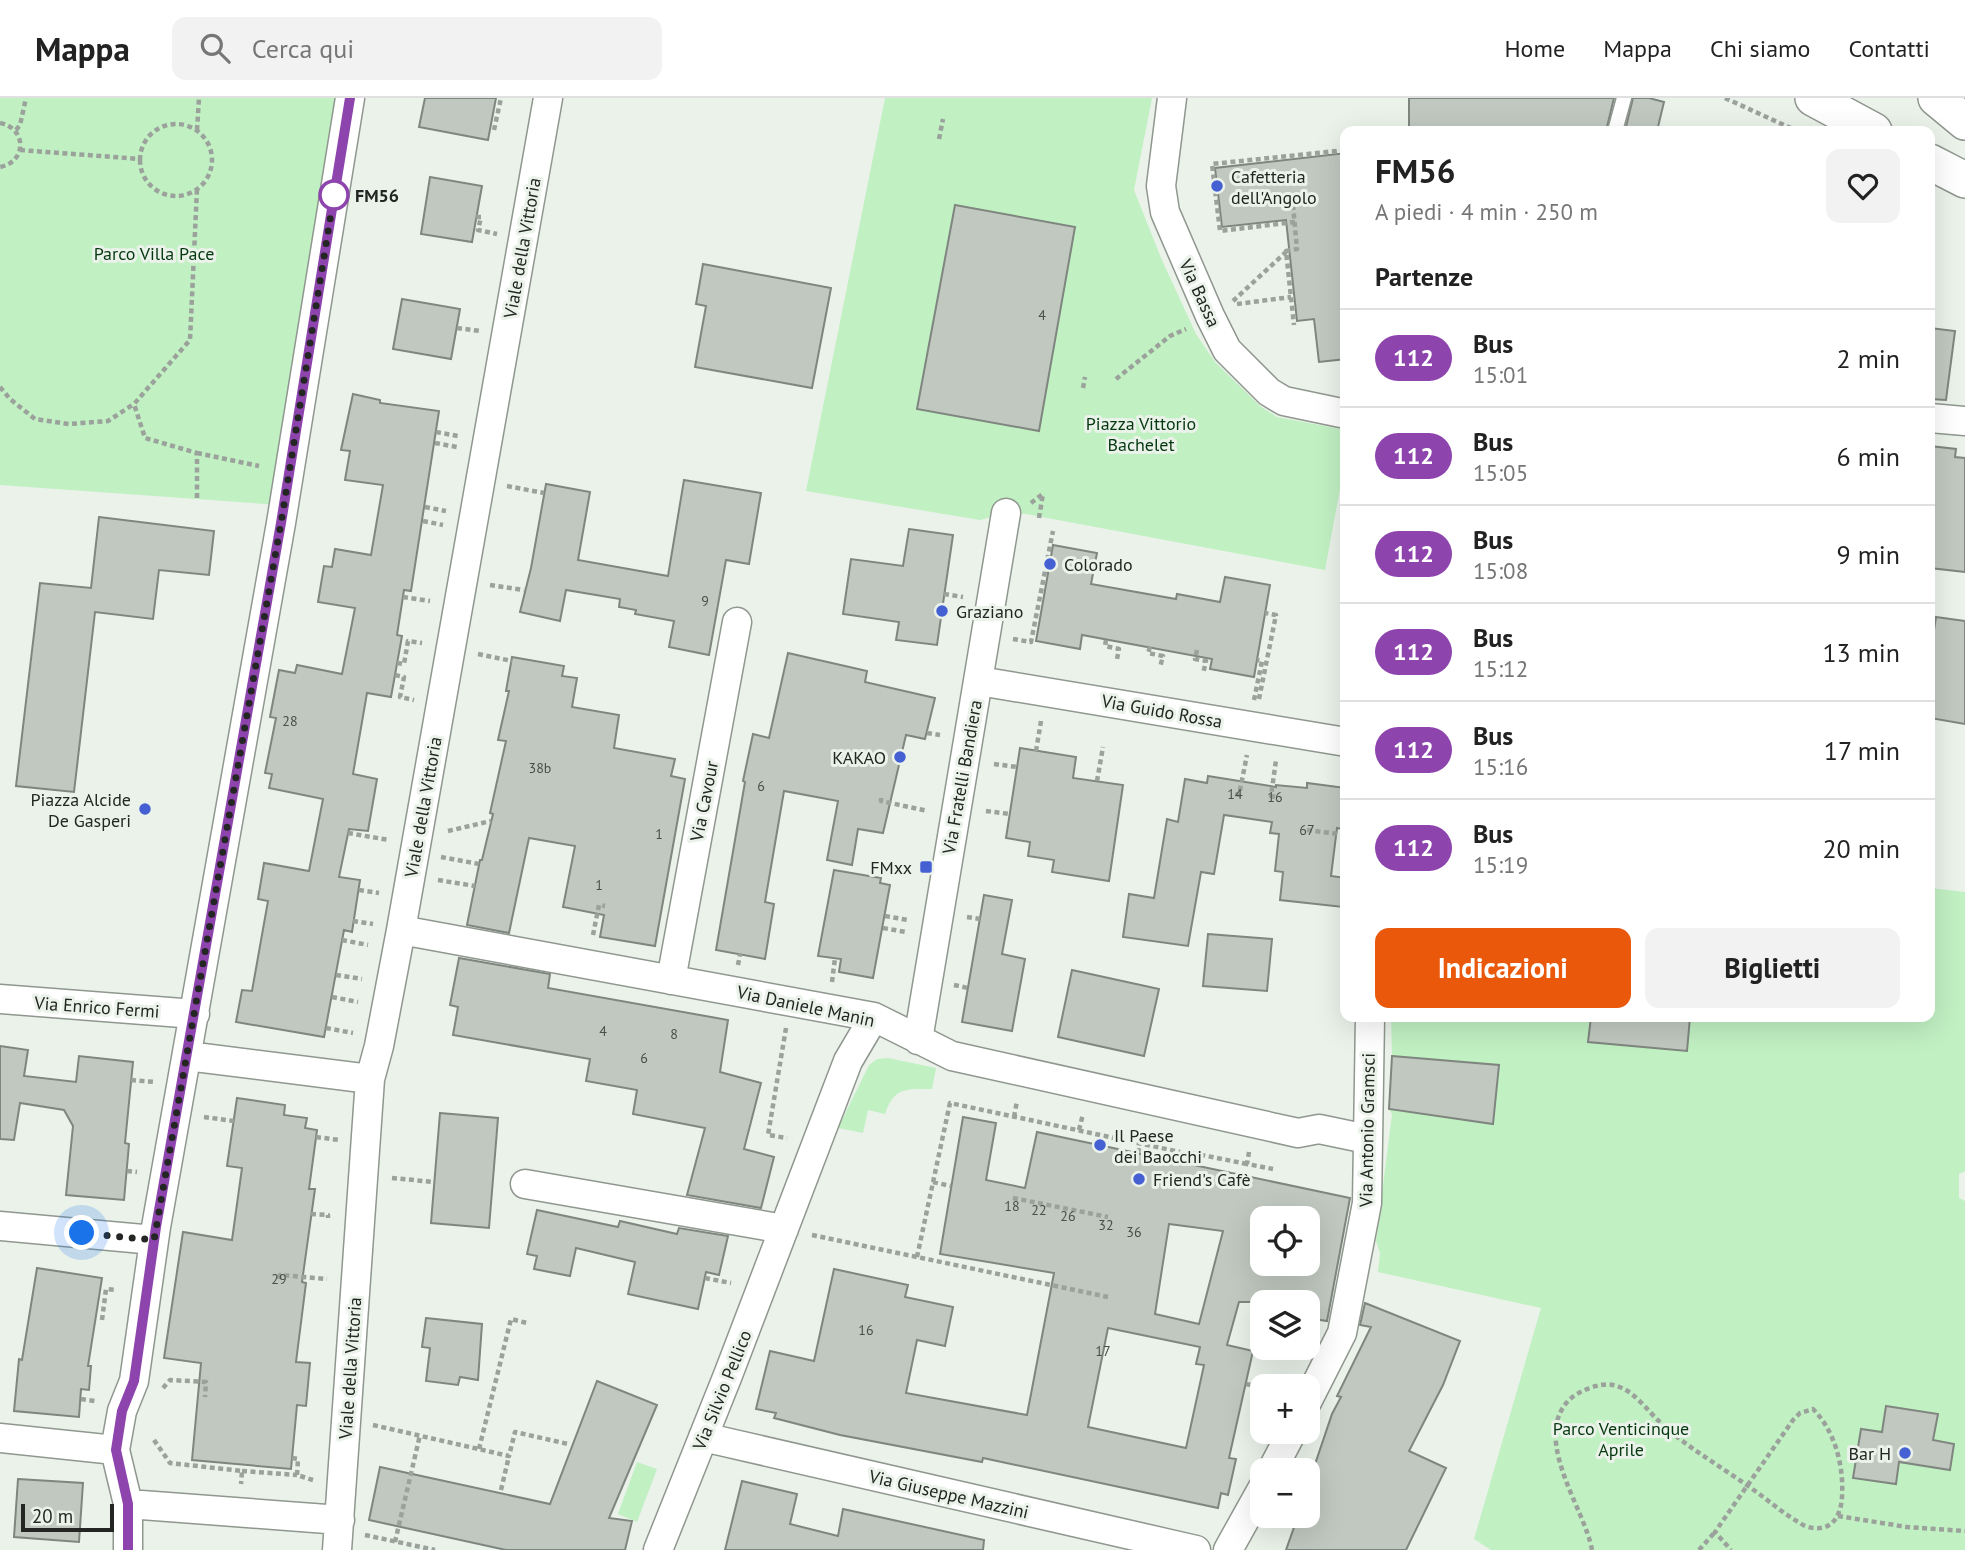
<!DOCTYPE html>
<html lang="it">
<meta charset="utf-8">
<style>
:root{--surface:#fff;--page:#f2f2f2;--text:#222;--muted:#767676;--line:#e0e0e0;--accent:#ea580c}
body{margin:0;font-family:"PT Sans",sans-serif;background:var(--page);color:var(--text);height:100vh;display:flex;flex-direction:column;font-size:26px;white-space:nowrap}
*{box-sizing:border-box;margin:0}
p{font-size:23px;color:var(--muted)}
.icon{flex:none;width:38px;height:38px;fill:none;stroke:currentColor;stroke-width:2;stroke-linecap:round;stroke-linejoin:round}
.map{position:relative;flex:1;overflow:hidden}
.sheet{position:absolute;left:1340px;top:28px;width:595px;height:896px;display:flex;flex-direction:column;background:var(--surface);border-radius:14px;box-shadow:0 7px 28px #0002}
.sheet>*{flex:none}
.badge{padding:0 14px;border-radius:23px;font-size:24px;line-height:46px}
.controls{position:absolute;left:1250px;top:1108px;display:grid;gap:14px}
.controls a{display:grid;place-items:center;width:70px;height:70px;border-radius:14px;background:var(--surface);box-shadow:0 7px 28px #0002;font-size:35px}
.scale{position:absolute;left:21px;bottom:18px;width:93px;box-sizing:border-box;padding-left:7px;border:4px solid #232623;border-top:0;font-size:19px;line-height:24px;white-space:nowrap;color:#232623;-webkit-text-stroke:5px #eaf2ea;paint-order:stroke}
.you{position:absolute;width:35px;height:35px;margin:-18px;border:5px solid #fff;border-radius:50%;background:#1a73e8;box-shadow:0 0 0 10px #1a73e833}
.map>.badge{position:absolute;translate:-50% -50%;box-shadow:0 0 0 4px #fff}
h2{padding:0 35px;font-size:26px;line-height:63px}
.round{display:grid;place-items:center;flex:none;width:74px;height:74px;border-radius:14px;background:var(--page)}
.headline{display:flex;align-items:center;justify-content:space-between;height:119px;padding:0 35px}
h1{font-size:33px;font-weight:700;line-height:52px}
.action{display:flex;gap:14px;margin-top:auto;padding:14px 35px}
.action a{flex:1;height:80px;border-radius:14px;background:var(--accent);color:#fff;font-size:28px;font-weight:700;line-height:80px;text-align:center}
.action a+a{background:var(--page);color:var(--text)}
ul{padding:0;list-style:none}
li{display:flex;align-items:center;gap:21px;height:98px;padding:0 35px;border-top:2px solid var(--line)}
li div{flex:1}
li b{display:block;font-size:26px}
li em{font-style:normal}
li .badge{min-width:77px;font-weight:700;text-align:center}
header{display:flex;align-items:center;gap:42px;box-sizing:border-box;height:98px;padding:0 35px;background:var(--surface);border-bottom:2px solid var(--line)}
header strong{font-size:33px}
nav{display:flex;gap:38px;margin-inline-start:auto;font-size:24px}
.search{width:490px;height:63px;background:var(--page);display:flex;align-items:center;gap:18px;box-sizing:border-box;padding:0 24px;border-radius:14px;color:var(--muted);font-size:26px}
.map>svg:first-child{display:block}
.green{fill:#c1f0c3;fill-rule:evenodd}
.building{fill:#c0c8c0;stroke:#7f867f;stroke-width:2;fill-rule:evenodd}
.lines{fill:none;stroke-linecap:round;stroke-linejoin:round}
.service-casing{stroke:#8f978f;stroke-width:17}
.minor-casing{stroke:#8f978f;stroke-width:31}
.tertiary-casing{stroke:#8f978f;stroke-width:38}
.path{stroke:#9ba19b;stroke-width:4.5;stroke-dasharray:5 3.5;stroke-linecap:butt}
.service{stroke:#fff;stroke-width:14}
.minor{stroke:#fff;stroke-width:28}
.tertiary{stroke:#fff;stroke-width:35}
.line-casing{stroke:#fff;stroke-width:16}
.line{stroke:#8e44ad;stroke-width:10}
.walk{stroke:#232623;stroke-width:7;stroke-dasharray:0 12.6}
.poi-dot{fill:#4460d3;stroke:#eaf2ea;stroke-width:2.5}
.stop-dot{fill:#fff;stroke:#8e44ad;stroke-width:3.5}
.labels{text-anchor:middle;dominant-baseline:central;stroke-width:6;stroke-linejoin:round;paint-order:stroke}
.number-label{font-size:14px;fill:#4a4e4a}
.poi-label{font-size:18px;fill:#232623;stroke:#eaf2ea;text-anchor:start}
.stop-label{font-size:18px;font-weight:bold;fill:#232623;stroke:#eaf2ea;text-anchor:start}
.street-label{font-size:18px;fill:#232623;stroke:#eaf2ea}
.park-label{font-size:18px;fill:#063810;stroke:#eaf2ea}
</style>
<header>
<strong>Mappa</strong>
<div class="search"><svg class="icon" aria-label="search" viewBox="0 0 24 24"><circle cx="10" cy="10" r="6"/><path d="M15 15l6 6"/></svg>Cerca qui</div>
<nav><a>Home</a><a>Mappa</a><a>Chi siamo</a><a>Contatti</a></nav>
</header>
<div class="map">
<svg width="1965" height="1452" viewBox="0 0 1965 1452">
<rect width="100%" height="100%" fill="#eaf2ea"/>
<path class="green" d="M0 0H342L279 407 0 387Z
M885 0H1152L1134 92 1161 160 1196 236 1215 264 1260 308 1277 319 1346 332V358L1325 472 1026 416 1006 415 980 422 806 393ZM956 108 1075 129 1044 304Z
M1930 790 1965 794V1073L1959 1076V1100L1965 1103V1452H1491L1474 1441 1541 1210 1378 1174 1380 1155 1376 1143 1392 1016 1389 1011 1392 958 1391 919H1930Z
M888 960 936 970 932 991C906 991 894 989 885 1016L868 1012 863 1035 838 1030 869 967 877 961Z
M637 1364 657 1371 637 1424 618 1416Z"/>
<path class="building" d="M425 0H496L488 42 419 29Z
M1409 0H1614L1606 33H1409Z
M1633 0H1649L1664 4 1657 33H1625Z
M1346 55V261L1319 264 1314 221 1297 223 1286 122 1222 129 1215 70Z
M430 79 482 88 472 144 421 136Z
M955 107 1075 129 1039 333 917 311Z
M703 166 831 190 812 290 695 269 706 208 696 206Z
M402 201 460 211 451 261 393 251Z
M1930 230 1955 233 1946 302 1930 301Z
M353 296 380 302V305L439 313 411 493 404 492 397 537 402 538 391 599 367 595 353 676 377 681 368 733 349 731 339 779 360 782 352 834 344 832 324 939 236 924 242 892 252 893 268 803 258 801 264 765 309 773 323 701 269 690 272 676 265 675 276 620 270 619 279 572 295 575 297 567 342 576 355 510 318 504 324 468 332 469 335 451 371 457 383 387 345 382 350 353 341 352Z
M1930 348 1956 351 1955 359 1965 360V474L1930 470Z
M684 382 761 395 749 466 726 462 709 557 669 549 674 523 635 516 636 512 619 509 620 501 566 492 560 523 520 514 531 470 546 386 590 394 578 462 668 478Z
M99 419 214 433 209 477 159 472 153 521 95 514 74 694 16 688 40 485 91 490Z
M909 431 953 437 937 547 896 542 899 524 843 516 851 461 903 468Z
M1053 447 1097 455 1091 486 1176 501 1177 496 1220 504 1225 479 1270 487 1254 579 1210 571 1212 561 1082 537 1080 551 1036 543Z
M1936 519 1965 523V626L1930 620V558Z
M788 555 867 573 865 584 935 600 925 641 906 637 883 735 858 731 852 767 827 762 838 703 784 693 765 804 774 806 765 861 716 852 745 684 743 683 753 636 769 640Z
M512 559 564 568 562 578 577 580 572 609 619 617 614 650 675 661 671 678 685 681 655 848 600 839 604 817 563 809 575 748 529 740 509 835 467 827 480 762H482L493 716 490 715 506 643 498 642 509 593H506Z
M1020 650 1076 659 1073 680 1123 687 1109 783 1052 774 1054 762 1028 758 1030 744 1006 740Z
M1208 678 1276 689V687L1307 690V685L1346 690 1342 731 1337 730 1331 778 1346 780 1343 809 1280 802 1283 774 1275 773 1279 736 1270 735 1272 724 1224 717 1214 776 1201 774 1188 848 1123 839 1129 796 1154 800 1167 721 1178 724 1185 681 1207 685Z
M834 772 881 780 880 785 890 787 873 880 839 874 841 861 818 858Z
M984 797 1012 802 1002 856 1025 861 1012 933 962 924Z
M1208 836 1272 841 1267 893 1203 888Z
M459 860 550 876 548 890 728 922 720 974 761 985 744 1051 774 1059 761 1110 687 1097 705 1030 633 1016 637 992 586 983 590 961 453 937 458 909 450 907Z
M1072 872 1159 891 1144 958 1058 939Z
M1591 919H1690L1687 953 1588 944Z
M0 948 28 952 24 978 76 984 79 958 133 964 125 1045 129 1046 124 1102 66 1097 73 1028 64 1012 20 1005 14 1042 0 1041Z
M1392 958 1499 967 1493 1026 1389 1011Z
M237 1000 285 1007 284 1017 307 1020 305 1030 317 1032 309 1091H315L302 1184 306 1185 296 1264 310 1265 306 1308 297 1307 291 1371 192 1362 201 1265 164 1260 183 1134 232 1142 242 1070 227 1068Z
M440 1015 498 1020 489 1130 431 1125Z
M963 1019 996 1025 986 1082 1025 1090 1037 1034 1350 1100 1327 1223 1307 1220V1204H1239L1227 1247 1253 1253 1229 1360 1236 1361 1228 1397 1221 1395 1218 1410 983 1360 982 1364 840 1337 774 1320 776 1315 756 1311 770 1253 814 1263 834 1171 908 1187 905 1199 953 1209 945 1248 917 1242 906 1295 1027 1317 1054 1175 940 1156ZM1262 1120H1307V1166H1262ZM1169 1126 1223 1133 1199 1226 1155 1216ZM1108 1230 1200 1249 1196 1266 1204 1267 1186 1350 1088 1329Z
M537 1112 618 1129 620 1123 677 1136 679 1130 728 1138 719 1177 706 1174 698 1211 628 1196 635 1164 576 1150 570 1178 534 1171 537 1158 527 1156Z
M37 1170 102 1180 88 1268H91L89 1292 81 1291 79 1319 14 1313 19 1261 22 1262Z
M1365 1205 1460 1243 1443 1287 1409 1353 1446 1370 1406 1452H1286L1298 1418H1307V1390L1332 1316 1341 1299 1337 1298 1371 1229 1360 1227Z
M426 1220 482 1226 478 1282 460 1279 458 1287 426 1283 430 1250 422 1249Z
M597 1283 657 1307 609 1420 632 1423 625 1452H506L369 1422 380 1369 550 1406Z
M1886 1308 1938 1316 1933 1342 1954 1346 1950 1372 1899 1364 1896 1386 1853 1380 1861 1331 1882 1334Z
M18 1381 83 1385 79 1444 14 1439Z
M742 1383 797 1396 790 1426 838 1438 843 1411 984 1442 983 1452H725Z"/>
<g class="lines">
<g class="service-casing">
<path id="service" d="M1615 33 1624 0"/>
</g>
<g class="minor-casing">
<path id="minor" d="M1172 0 1161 88 1165 114 1210 218 1227 252 1269 294 1284 303 1346 316
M1930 320 1965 323
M979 583 1346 644
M401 832 874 919 952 958 1298 1035 1319 1031 1367 1041
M671 882 737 524
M0 901 195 916
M918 942 1006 415
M187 958 370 981
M525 1086 784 1131
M0 1128 154 1142
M1307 1304 1342 1235 1367 1105 1370 919
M703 1339 1196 1452
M0 1340 115 1352
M1272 1372 1292 1334
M128 1406 340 1422
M128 1452V1406L115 1352 122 1313 134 1283 156 1129 281 425 350 0
M337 1452 370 981 379 948 401 832 548 0
M658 1452 728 1277 848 963 874 919
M1228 1452 1262 1391"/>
</g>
<g class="tertiary-casing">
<path id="tertiary" d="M1813 0 1874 33
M1936 0 1965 24
M1930 64 1965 82"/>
</g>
<path class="path" d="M1725 0 1797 33
M0 25C27 30 27 64 0 69
M140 62a36 36 0 1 1 72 0a36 36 0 1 1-72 0Z
M16 32 20 27 26 0
M197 32 199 0
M494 32 501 0
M939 41 943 21
M20 52 140 61
M1293 107 1297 151 1286 153 1294 227
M476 119H481L478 132 497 136
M1295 124 1220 133 1212 66 1346 52
M1233 203 1286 154
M1237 206 1291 199
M457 230 480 233
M1116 281 1170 238 1186 231
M0 289 10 301 35 321 69 326 108 323 134 306
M1083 290 1085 279
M436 334 458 338
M435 345 457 349
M197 355 259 368
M507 388 544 395
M197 400V355L145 340 134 306 190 242 197 91
M1031 405 1044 395
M425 409 446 413
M1039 420 1043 396
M423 423 443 427
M490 487 524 492
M944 496 963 499
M403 499 430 503
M1013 541 1031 544 1053 433
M1106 542 1105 548 1119 551 1117 561
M1150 549 1148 555 1163 558 1160 569
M1197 552 1195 561 1206 563 1203 576
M478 556 512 563
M397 565 404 566 408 543 422 545
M395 577 404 579 400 599 414 602
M1259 601 1276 517 1265 515
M1254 602 1262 563 1257 562
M927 635 940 637
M1036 653 1041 623
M994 666 1017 669
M1097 683 1103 649
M1235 696 1239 697 1247 657
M1275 699 1271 698 1276 662
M881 700V703L928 713
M1345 705H1346
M986 713 1010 716
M1307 732 1346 737
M448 733 491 723
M348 735 389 742
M441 759 479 766
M883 770 916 776
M438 782 475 788
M359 792 379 795
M885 818 908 822
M967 819 980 821
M353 823 373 826
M883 830 906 834
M593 837 599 807 605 808
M342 842 368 847
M738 867 740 856
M336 877 362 881
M832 884 835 860
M954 887 968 890
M332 899 358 904
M326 930 353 935
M786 930 768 1037 787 1040
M131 982 155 984
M204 1019 234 1023
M1014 1019 1017 1003
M1079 1032 1083 1016
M316 1039 339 1042
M1249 1054 1247 1066 1273 1071
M1138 1055 1143 1030
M1192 1055 1247 1066
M127 1073 137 1074
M392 1080 434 1084
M933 1084 951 1088
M1013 1100 1108 1119
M311 1116 328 1117V1120
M812 1137 1108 1199
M917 1159 950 1005 1180 1054
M705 1180 731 1185
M279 1181 280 1177 327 1181
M102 1222 106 1191 117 1192
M1246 1286 1262 1289
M163 1290 170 1282 206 1284 205 1299
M81 1301 95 1303
M373 1327 509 1358 515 1334 568 1346
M154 1342 170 1365 242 1373 241 1386
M479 1351 511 1221 527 1225
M292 1360 298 1361 297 1377 313 1382
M242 1373 297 1377
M501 1392 509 1358
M1838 1418 1907 1429 1965 1433
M365 1437 435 1452
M395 1444 420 1337
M1592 1452C1585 1411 1531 1341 1569 1302 1578 1293 1600 1284 1613 1287 1634 1291 1647 1313 1662 1326 1688 1350 1720 1368 1748 1388 1766 1400 1782 1415 1800 1425 1804 1428 1810 1430 1815 1430 1834 1432 1841 1415 1842 1399 1844 1368 1835 1333 1813 1311L1800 1315 1793 1322 1715 1434 1731 1452
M1699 1452 1715 1434"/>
<use href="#service" class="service"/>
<use href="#minor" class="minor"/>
<use href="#tertiary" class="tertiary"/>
</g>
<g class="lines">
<g class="line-casing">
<path id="line" d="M128 1452V1406L116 1352 122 1313 134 1283 156 1129 281 425 350 0"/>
</g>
<use href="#line" class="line"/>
<path class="walk" d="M82 1135 154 1142 281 425 334 97"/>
</g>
<g class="poi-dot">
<circle cx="1217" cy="88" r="7"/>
<circle cx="1050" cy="466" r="7"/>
<circle cx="942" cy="513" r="7"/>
<circle cx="900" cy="659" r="7"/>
<circle cx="145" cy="711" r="7"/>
<rect x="919" y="762" width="14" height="14" rx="3.5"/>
<circle cx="1100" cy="1047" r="7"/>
<circle cx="1139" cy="1081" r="7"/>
<circle cx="1905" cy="1355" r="7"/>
</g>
<circle class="stop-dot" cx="334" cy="97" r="14"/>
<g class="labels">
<g class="number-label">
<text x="1042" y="217">4</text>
<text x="705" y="503">9</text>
<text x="290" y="623">28</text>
<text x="540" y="670">38b</text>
<text x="761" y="688">6</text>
<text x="1235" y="696">14</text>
<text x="1275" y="699">16</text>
<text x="1307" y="732">67</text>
<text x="659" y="736">1</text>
<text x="599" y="787">1</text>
<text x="603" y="933">4</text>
<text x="674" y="936">8</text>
<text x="644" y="960">6</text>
<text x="1012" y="1108">18</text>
<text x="1039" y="1112">22</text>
<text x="1068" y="1118">26</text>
<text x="1106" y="1127">32</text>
<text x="1134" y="1134">36</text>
<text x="279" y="1181">29</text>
<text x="866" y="1232">16</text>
<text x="1103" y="1253">17</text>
</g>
<g class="poi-label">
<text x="1231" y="78">Cafetteria<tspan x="1231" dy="21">dell'Angolo</tspan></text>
<text x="1064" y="466">Colorado</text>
<text x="956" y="513">Graziano</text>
<text x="886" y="659" text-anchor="end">KAKAO</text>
<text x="131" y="701" text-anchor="end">Piazza Alcide<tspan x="131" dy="21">De Gasperi</tspan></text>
<text x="912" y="769" text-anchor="end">FMxx</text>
<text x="1114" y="1037">Il Paese<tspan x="1114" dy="21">dei Baocchi</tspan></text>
<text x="1153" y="1081">Friend's Cafè</text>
<text x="1891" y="1355" text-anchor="end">Bar H</text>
</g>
<g class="stop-label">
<text x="355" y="97">FM56</text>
</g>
<g class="street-label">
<text transform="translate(522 150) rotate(-80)">Viale della Vittoria</text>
<text transform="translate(1200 195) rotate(65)">Via Bassa</text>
<text transform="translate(1162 613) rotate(10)">Via Guido Rossa</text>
<text transform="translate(962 679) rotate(-80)">Via Fratelli Bandiera</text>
<text transform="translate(704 703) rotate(-79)">Via Cavour</text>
<text transform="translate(423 709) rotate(-80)">Viale della Vittoria</text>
<text transform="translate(806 908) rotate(12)">Via Daniele Manin</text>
<text transform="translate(97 909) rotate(4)">Via Enrico Fermi</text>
<text transform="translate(1367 1032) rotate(-89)">Via Antonio Gramsci</text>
<text transform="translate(350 1270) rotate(-86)">Viale della Vittoria</text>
<text transform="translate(722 1292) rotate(-68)">Via Silvio Pellico</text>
<text transform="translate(949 1396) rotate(13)">Via Giuseppe Mazzini</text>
</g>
<g class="park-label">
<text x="154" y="155">Parco Villa Pace</text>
<text x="1141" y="325">Piazza Vittorio<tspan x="1141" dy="21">Bachelet</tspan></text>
<text x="1621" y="1330">Parco Venticinque<tspan x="1621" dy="21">Aprile</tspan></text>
</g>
</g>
</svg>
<div class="controls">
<a><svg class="icon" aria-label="locate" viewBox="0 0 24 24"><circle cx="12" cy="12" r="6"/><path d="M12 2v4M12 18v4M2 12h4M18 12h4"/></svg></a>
<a><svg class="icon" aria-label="layers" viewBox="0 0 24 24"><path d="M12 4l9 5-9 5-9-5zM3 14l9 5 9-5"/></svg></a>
<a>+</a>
<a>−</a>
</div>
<div class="scale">20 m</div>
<div class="you" style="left:82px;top:1135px"></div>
<section class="sheet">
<div class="headline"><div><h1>FM56</h1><p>A piedi · 4 min · 250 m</p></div><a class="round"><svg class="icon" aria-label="heart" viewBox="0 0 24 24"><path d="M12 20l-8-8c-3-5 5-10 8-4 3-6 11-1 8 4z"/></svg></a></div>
<h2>Partenze</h2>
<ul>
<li><span class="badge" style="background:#8e44ad;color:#fff">112</span><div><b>Bus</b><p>15:01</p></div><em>2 min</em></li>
<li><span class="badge" style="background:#8e44ad;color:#fff">112</span><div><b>Bus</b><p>15:05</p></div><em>6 min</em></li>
<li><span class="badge" style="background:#8e44ad;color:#fff">112</span><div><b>Bus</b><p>15:08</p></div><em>9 min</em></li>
<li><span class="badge" style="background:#8e44ad;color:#fff">112</span><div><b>Bus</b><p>15:12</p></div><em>13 min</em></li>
<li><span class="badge" style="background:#8e44ad;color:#fff">112</span><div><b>Bus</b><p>15:16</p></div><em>17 min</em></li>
<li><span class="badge" style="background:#8e44ad;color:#fff">112</span><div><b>Bus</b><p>15:19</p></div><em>20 min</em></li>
</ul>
<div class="action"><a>Indicazioni</a><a>Biglietti</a></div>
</section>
</div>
